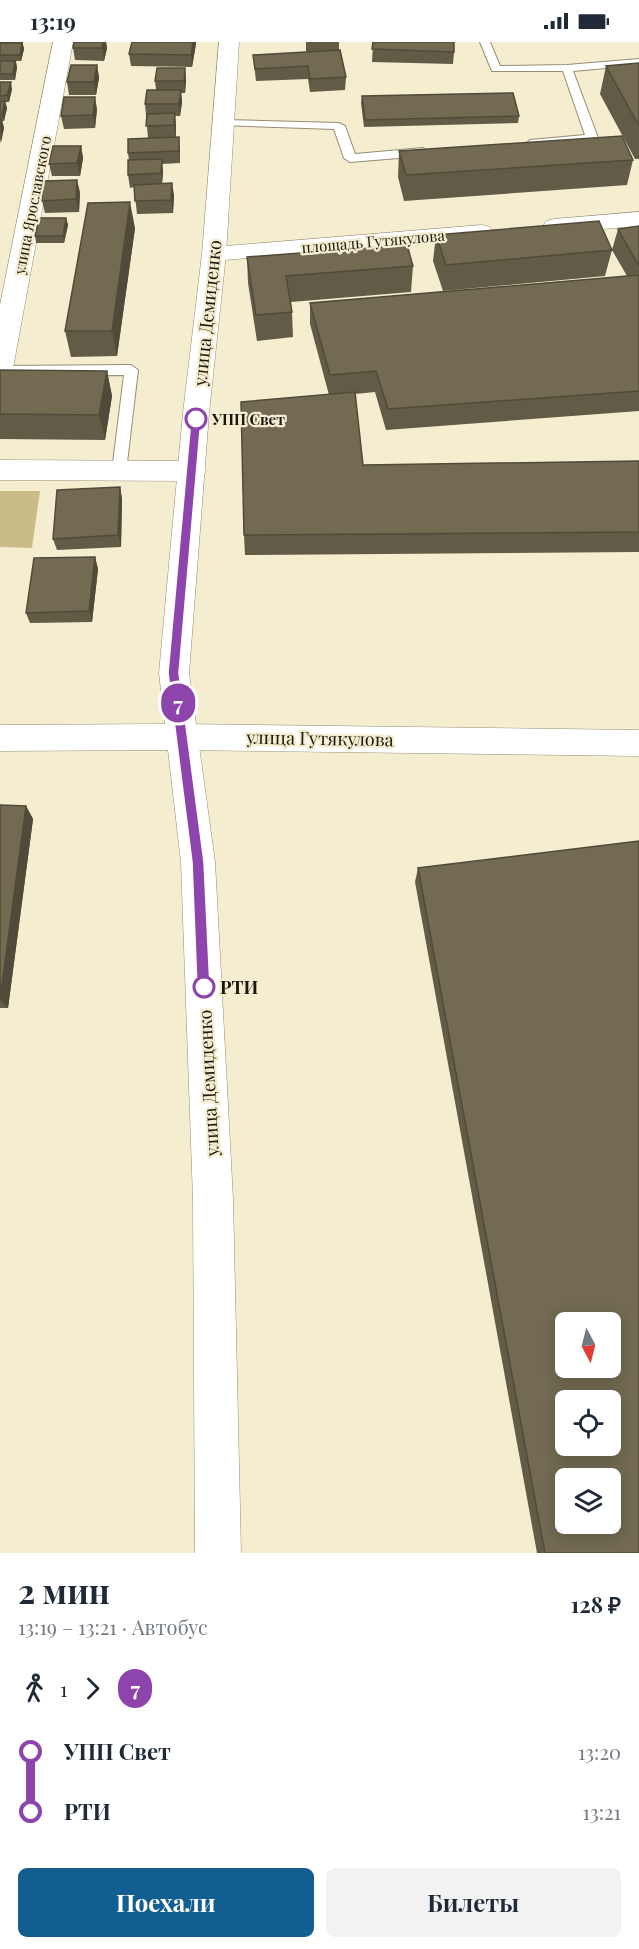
<!DOCTYPE html>
<html lang="ru">
<meta charset="utf-8">
<style>
:root{--surface:#fff;--page:#f2f2f3;--text:#1f2937;--muted:#747a83;--accent:#135e91}
body{margin:0;font-family:"Playfair Display",serif;background:var(--page);color:var(--text);height:100vh;display:flex;flex-direction:column;font-size:22px;white-space:nowrap}
*{box-sizing:border-box;margin:0}
p{font-size:20px;color:var(--muted)}
.icon{flex:none;width:33px;height:33px;fill:none;stroke:currentColor;stroke-width:2;stroke-linecap:round;stroke-linejoin:round}
.map{position:relative;height:1511px;overflow:hidden}
.sheet{display:flex;flex-direction:column;background:var(--surface);flex:1}
.sheet>*{flex:none}
.badge{padding:0 12px;border-radius:20px;font-size:21px;line-height:39px}
.needle{width:39px;rotate:173deg}
.buttons{position:absolute;left:555px;top:1270px;display:grid;gap:12px}
.buttons a{display:grid;place-items:center;width:66px;height:66px;border-radius:9px;background:var(--surface);box-shadow:0 3px 15px #0003;font-size:30px}
.map>.badge{position:absolute;translate:-50% -50%;box-shadow:0 0 0 3px #fff}
.legs{display:flex;align-items:center;gap:9px;height:66px;padding:0 18px;font-size:20px}
.legs p{margin-inline-start:auto}
.head{display:flex;align-items:center;justify-content:space-between;height:102px;padding:0 18px}
h1{font-size:33px;font-weight:700;line-height:45px}
.button{display:flex;gap:12px;margin-top:auto;padding:12px 18px}
.button a{flex:1;height:69px;border-radius:9px;background:var(--accent);color:#fff;font-size:24px;font-weight:700;line-height:69px;text-align:center}
.button a+a{background:var(--page);color:var(--text)}
ul{padding:0 18px;list-style:none}
li{display:flex;align-items:center;gap:21px;height:60px;font-size:22px}
li i{display:grid;place-items:center;width:9px;height:100%;margin:0 8px;background:currentColor}
li i::after{content:'';width:15px;height:15px;margin:-8px;border:4px solid;border-radius:50%;background:var(--surface)}
li p{margin-inline-start:auto}
li:first-child i{background:linear-gradient(#0000 50%,currentColor 0)}
li:last-child i{background:linear-gradient(currentColor 50%,#0000 0)}
.status{display:flex;justify-content:space-between;align-items:center;height:42px;padding:0 30px;background:var(--surface);direction:ltr}
.status svg{height:16px;fill:currentColor}
.map>svg:first-child{display:block}
.green{fill:#cabc87}
.lines{fill:none;stroke-linecap:round;stroke-linejoin:round}
.service-casing{stroke:#948d73;stroke-width:2}
.minor-casing{stroke:#948d73;stroke-width:1}
.tertiary-casing{stroke:#948d73;stroke-width:1}
.secondary-casing{stroke:#948d73;stroke-width:1}
.service{fill:#fff;fill-rule:evenodd}
.minor{fill:#fff;fill-rule:evenodd}
.tertiary{fill:#fff;fill-rule:evenodd}
.secondary{fill:#fff;fill-rule:evenodd}
.wall{fill:#625c47}
.shaded-wall{fill:#504b39}
.building{fill:#726b52;stroke:#504b39;stroke-width:1.5;fill-rule:evenodd}
.line-1{fill:#8e44ad;stroke:#fff;stroke-width:1.5}
.stop-1-dot{fill:#fff;stroke:#8e44ad;stroke-width:3}
.labels{text-anchor:middle;dominant-baseline:central;stroke-width:4.5;stroke-linejoin:round;paint-order:stroke}
.far-street-label{font-size:15px;fill:#1a170d;stroke:#f4edd0}
.far-stop-label{font-size:15px;font-weight:bold;fill:#1a170d;stroke:#f4edd0;text-anchor:start}
.street-label{font-size:18px;fill:#1a170d;stroke:#f4edd0}
.stop-label{font-size:18px;font-weight:bold;fill:#1a170d;stroke:#f4edd0;text-anchor:start}
</style>
<div class="status"><b>13:19</b><svg viewBox="0 0 49 12"><path d="M0 12V9h3v3zM5 12V6h3v6zM10 12V3h3v9zM15 12V0h3v12zM26 1h20v11H26zM47 4h2v5h-2z"/></svg></div>
<div class="map">
<svg width="639" height="1511" viewBox="0 0 639 1511">
<rect width="100%" height="100%" fill="#f4edd0"/>
<path class="green" d="M0 449H40L32 506 0 505Z"/>
<g class="lines">
<g class="service-casing">
<path id="service" d="M480 0H490L500 24 567 23 639 17V23L573 29 598 96 592 99 534 103 528 100 530 98 585 93 563 29H492Z
M225 78 339 81 345 84 355 112 423 106 429 110 423 114 350 120 344 116 334 87 221 83 219 81Z
M131 323 138 328 126 429 119 434 112 429 124 333 0 334V324Z"/>
</g>
<g class="minor-casing">
<path id="minor" d="M53 0H73L13 326 9 332 0 334V263Z
M0 418 192 419 202 422 206 429 202 436 192 439 0 438Z"/>
</g>
<g class="tertiary-casing">
<path id="tertiary" d="M639 170V184L554 191 546 189 543 184 546 179 554 177Z
M482 183 490 185 493 190 490 195 214 219 206 217 202 212 206 207 214 205Z
M183 682 639 688V714L183 708 172 704 167 695 172 686Z"/>
</g>
<g class="secondary-casing">
<path id="secondary" d="M219 0H239L226 212 209 371 189 631 215 820 233 1157 241 1511H195L193 1157 181 820 168 708 0 709V683L165 682 159 631 183 371 202 212Z"/>
</g>
<use href="#service" class="service"/>
<use href="#minor" class="minor"/>
<use href="#tertiary" class="tertiary"/>
<use href="#secondary" class="secondary"/>
</g>
<path class="wall" d="M0 0H23V3L24 7 21 19H16L17 25 15 38H0Z
M74 0H106L107 6 104 19 75 18 73 6Z
M306 0H339V8L346 35 345 48 310 50 308 37 256 39 253 13 306 10Z
M373 0 454 10 453 22 372 20Z
M196 2 192 25 131 24 129 12Z
M639 21V117H635L600 52 606 24Z
M97 23 99 36 96 53H69L67 40Z
M185 26 186 38 185 51H181L182 60 180 74H175L176 84V95L180 108V121L162 122 163 130 162 141 174 153 173 171 137 172 134 145 130 146 128 133 129 118 128 111 148 96 145 62 156 48 155 39Z
M0 40 12 47 9 60H5L7 66 4 79H2L4 86 0 101Z
M362 54 519 74 518 81 364 85 361 61Z
M97 67 95 86 64 87 61 74Z
M81 104 83 116 80 134H52L49 122Z
M399 109 633 118 627 143 404 159 398 135Z
M80 150 79 170 45 171 42 159Z
M66 176 68 183 64 201H36L35 194Z
M639 184V369L386 388 375 350 355 352 363 423 639 419V510L245 513 244 493 329 353 310 282V261L627 234 612 208 618 187Z
M135 186 117 314 71 315 65 289Z
M436 193 612 208 605 234 443 249 433 219Z
M247 215 413 224 411 250 291 260 292 270 293 295 257 299 248 241Z
M0 328 107 329 112 354 105 398 0 397Z
M120 445 122 457 121 505 57 508 53 497Z
M95 515 98 527 92 580 30 581 26 571Z
M0 763 26 764 33 777 8 966H0Z
M418 826 639 1511H537L415 840Z"/>
<path class="shaded-wall" d="M22 0H23V3L24 7 21 19 20 13Z
M103 0H106L107 6 104 19 102 6Z
M193 0H196V2L192 25 191 13Z
M15 19 17 25 15 38 13 32Z
M97 23 99 36 96 53 94 40Z
M185 26 186 38 185 51 184 39Z
M11 40 12 47 9 60 7 53Z
M181 48 182 60 180 74 179 62Z
M95 55 97 67 95 86 93 73Z
M5 59 7 66 4 79 2 73Z
M175 71 176 84V96L174 83Z
M1 73 4 86 1 101 0 77Z
M179 95 180 108V121L179 109Z
M81 104 83 116 80 134 77 121Z
M162 117 163 130 162 143 161 131Z
M77 138 80 150 79 170 76 157Z
M172 141 174 153 173 171 171 158Z
M130 160 135 186 117 314 112 289Z
M66 176 68 183 64 201 63 194Z
M107 329 112 354 105 398 99 373Z
M120 445 122 457 121 505 118 493Z
M95 515 98 527 92 580 89 569Z
M26 764 33 777 8 966 0 957Z"/>
<path class="building" d="M74 0H103L102 6H73Z
M132 0H193L191 13 129 12Z
M373 0H454V10L372 7Z
M0 1H22L20 13H0Z
M340 8 346 35 310 37 308 24 255 27 253 13Z
M0 19H15L13 32H0Z
M639 21V84L606 24Z
M71 23H97L94 40H67Z
M157 26H185L184 39H155Z
M0 40H11L7 53 0 54Z
M147 48H181L179 62H145Z
M513 51 519 74 365 78 362 54Z
M64 55H95L93 73 61 74Z
M5 59 2 73H0V60Z
M175 71 174 83 146 84 147 72Z
M622 94 633 118 406 133 399 109Z
M179 95V109L128 111V97Z
M53 104H81L77 121 49 122Z
M162 117 161 131 128 133V118Z
M77 138 76 157 42 159 43 139Z
M172 141 171 158 135 159 134 143Z
M130 160 112 289H65L88 161Z
M39 176H66L63 194H35Z
M599 179 612 208 446 223 436 193Z
M639 184V224L618 187Z
M407 203 413 224 286 234 292 270 256 273 247 215Z
M639 233V349L388 367 376 329 330 333 310 261Z
M0 328 107 329 99 373 0 372Z
M355 350 363 423 639 419V490L244 493 241 360Z
M120 445 118 493 53 497 57 448Z
M95 515 89 569 26 571 34 516Z
M0 763 26 764 0 957Z
M639 799V1511H545L418 826ZM566 1281H610V1326H566ZM566 1359H610V1404H566ZM566 1437H610V1482H566Z"/>
<path class="line-1" d="M196 374 201 377 179 631 204 820 210 945 208 949 204 951 199 949 197 945 192 820 168 631 191 377Z"/>
<g class="stop-1-dot">
<circle cx="196" cy="377" r="10"/>
<circle cx="204" cy="945" r="10"/>
</g>
<g class="labels">
<g class="far-street-label">
<text transform="translate(32 163) rotate(-79)">улица Ярославского</text>
<text transform="translate(373 199) rotate(-5)">площадь Гутякулова</text>
</g>
<g class="far-stop-label">
<text x="212" y="377">УПП Свет</text>
</g>
<g class="street-label">
<text transform="translate(207 271) rotate(-84)">улица Демиденко</text>
<text transform="translate(320 696) rotate(1)">улица Гутякулова</text>
<text transform="translate(208 1041) rotate(-93)">улица Демиденко</text>
</g>
<g class="stop-label">
<text x="220" y="945">РТИ</text>
</g>
</g>
</svg>
<div class="buttons">
<a><svg class="needle" viewBox="-14 -14 28 28"><path d="M0-13l5 13h-10z" fill="#e53935"/><path d="M0 13l5-13h-10z" fill="#747a83"/></svg></a>
<a><svg class="icon" aria-label="locate" viewBox="0 0 24 24"><circle cx="12" cy="12" r="6"/><path d="M12 2v4M12 18v4M2 12h4M18 12h4"/></svg></a>
<a><svg class="icon" aria-label="layers" viewBox="0 0 24 24"><path d="M12 4l9 5-9 5-9-5zM3 14l9 5 9-5"/></svg></a>
</div>
<b class="badge" style="left:178px;top:661px;background:#8e44ad;color:#fff">7</b>
</div>
<section class="sheet">
<div class="head"><div><h1>2 мин</h1><p>13:19 – 13:21 · Автобус</p></div><b>128 ₽</b></div>
<div class="legs"><svg class="icon" aria-label="walk" viewBox="0 0 24 24"><circle cx="13" cy="4" r="2"/><path d="M13 8l-2 6 4 7M11 14l-3 7M7 12l3-4h3l4 4"/></svg>1<svg class="icon" aria-label="forward" viewBox="0 0 24 24"><path d="M9 5l7 7-7 7"/></svg><b class="badge" style="background:#8e44ad;color:#fff">7</b></div>
<ul>
<li><i style="color:#8e44ad"></i><b>УПП Свет</b><p>13:20</p></li>
<li><i style="color:#8e44ad"></i><b>РТИ</b><p>13:21</p></li>
</ul>
<div class="button"><a>Поехали</a><a>Билеты</a></div>
</section>
